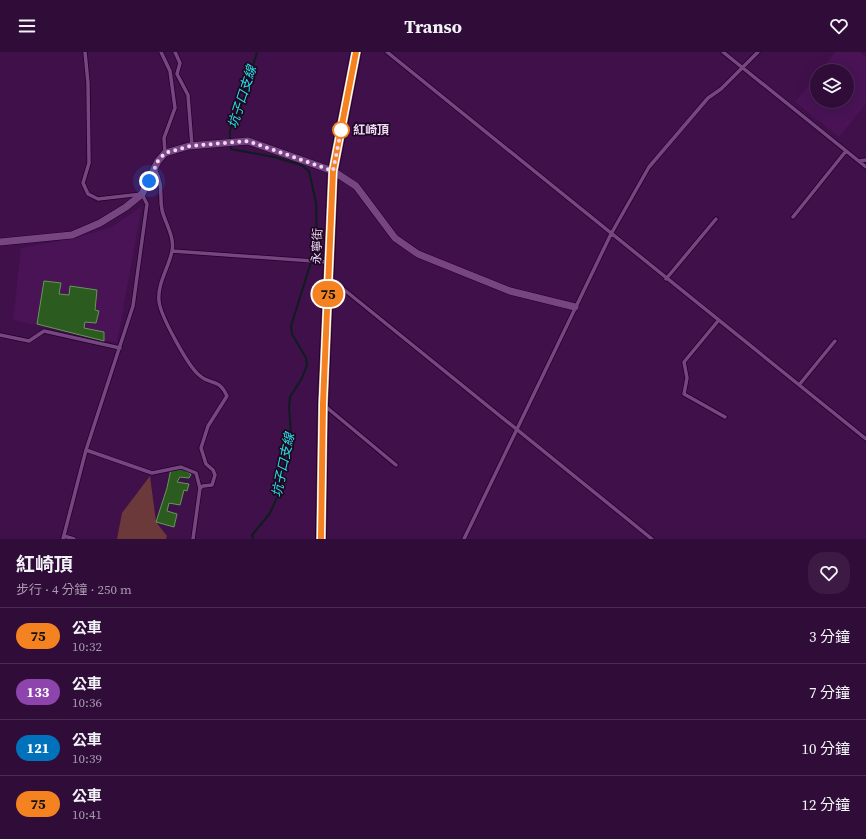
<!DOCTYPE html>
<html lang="zh-TW">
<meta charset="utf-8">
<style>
:root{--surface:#300c38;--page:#3c1a43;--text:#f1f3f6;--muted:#a89bae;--line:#4b2c53}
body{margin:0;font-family:"Source Serif 4","Noto Sans TC",serif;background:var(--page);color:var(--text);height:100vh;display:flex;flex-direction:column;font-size:15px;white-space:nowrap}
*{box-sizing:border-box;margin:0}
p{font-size:13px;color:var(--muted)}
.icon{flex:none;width:22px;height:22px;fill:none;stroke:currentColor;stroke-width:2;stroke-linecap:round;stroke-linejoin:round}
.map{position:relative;height:487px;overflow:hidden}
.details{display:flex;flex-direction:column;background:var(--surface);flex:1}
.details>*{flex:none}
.badge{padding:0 8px;border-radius:13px;font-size:14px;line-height:26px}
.controls{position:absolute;left:810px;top:12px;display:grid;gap:8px}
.controls a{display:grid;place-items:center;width:44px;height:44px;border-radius:50%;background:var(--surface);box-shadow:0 4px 16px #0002,0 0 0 1px var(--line);font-size:20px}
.you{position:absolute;width:20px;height:20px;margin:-10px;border:3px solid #fff;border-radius:50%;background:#1a73e8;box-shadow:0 0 0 6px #1a73e833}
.map>.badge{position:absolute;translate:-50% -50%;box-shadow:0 0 0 2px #fff}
.round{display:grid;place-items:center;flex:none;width:42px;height:42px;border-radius:16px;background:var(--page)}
.head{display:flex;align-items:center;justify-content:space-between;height:68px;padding:0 16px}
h1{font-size:19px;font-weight:700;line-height:30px}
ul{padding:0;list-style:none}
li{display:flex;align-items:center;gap:12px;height:56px;padding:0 16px;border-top:1px solid var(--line)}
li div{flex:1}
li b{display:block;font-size:15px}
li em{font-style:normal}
li .badge{min-width:44px;font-weight:700;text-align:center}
header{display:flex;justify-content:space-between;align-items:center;height:52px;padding:0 16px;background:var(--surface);font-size:18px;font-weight:700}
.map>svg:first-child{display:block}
.built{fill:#491355}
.green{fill:#6b393a}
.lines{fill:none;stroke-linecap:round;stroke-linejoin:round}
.stream{stroke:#0e1d1e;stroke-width:2}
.building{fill:#2b5b1f;stroke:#649957}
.lane-casing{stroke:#220029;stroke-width:5}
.street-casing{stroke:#220029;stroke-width:8}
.secondary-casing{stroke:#220029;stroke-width:12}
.lane{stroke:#774682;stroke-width:3.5}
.street{stroke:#774682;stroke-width:7}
.secondary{stroke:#946066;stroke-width:10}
.line-casing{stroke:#fff;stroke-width:9}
.line{stroke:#f58220;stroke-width:6}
.walk{stroke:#f3d7fa;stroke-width:4;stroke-dasharray:0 7.2}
.stop-dot{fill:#fff;stroke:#f58220;stroke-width:2}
.labels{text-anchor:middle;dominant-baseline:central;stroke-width:3.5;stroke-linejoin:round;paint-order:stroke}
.stop-label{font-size:12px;font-weight:bold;fill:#f3d7fa;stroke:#1c0821;text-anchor:start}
.street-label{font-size:12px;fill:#f3d7fa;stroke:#1c0821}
.water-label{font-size:13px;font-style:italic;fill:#2ae1e8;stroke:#1c0821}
</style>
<header><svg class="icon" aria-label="menu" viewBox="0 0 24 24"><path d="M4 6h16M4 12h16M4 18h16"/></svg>Transo<svg class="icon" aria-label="heart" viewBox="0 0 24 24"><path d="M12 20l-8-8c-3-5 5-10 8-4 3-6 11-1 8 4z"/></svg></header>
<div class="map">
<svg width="866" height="487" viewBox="0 0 866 487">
<rect width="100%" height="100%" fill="#40104a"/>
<path class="built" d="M835 0H860L866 5V52L839 85 795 50 817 23V49H847V19H820Z
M142 154 117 291 13 268 21 196 74 186 112 175Z"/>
<path class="green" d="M150 424 156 470 167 484 166 487H117L122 461Z"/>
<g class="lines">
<path class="stream" d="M230 88V78L239 62 257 0
M231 92V97L274 105 301 113 309 119 316 151 317 191 291 274 292 282 306 306 307 313 302 326 290 345 289 354 291 384 285 401 280 439 270 461 252 483 253 487"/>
</g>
<path class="building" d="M44 229 61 231 59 242 69 243 70 234 97 238 95 258 99 259 96 271 85 270 84 276 104 280V289L37 272Z
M179 415 191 422 189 426 180 425 177 430 189 432 187 439 184 438 180 453 169 451 167 459 177 462 174 475 156 470 167 436 171 417Z"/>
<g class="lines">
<g class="lane-casing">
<path id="lane" d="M161 0 170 19 175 56 164 86 165 101
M175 0 180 11 177 22 188 43 192 94
M387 0 866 387
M723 0 866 115
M859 109 866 108
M155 117C164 135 159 142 162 158 165 171 175 185 172 199 169 215 157 232 159 249 160 263 188 314 199 323 211 334 218 325 227 344L208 374 201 396 206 412 213 418 215 423 212 433 203 434 200 436 193 487
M793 165 846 99
M172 199 327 210
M331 227 652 487
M666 227 716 167
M718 269 684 310 687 326 684 342 725 365
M0 283 29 289 44 279 120 296
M799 333 835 289
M325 354 396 413
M86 398 152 421 181 415 196 421 200 436
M64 484 74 487
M63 487 86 398 133 254 147 152 142 142 98 147 88 142 83 131 89 111 88 31 85 0
M464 487 611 182 649 115 708 46 721 37 758 0"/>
</g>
<g class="street-casing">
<path id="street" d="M0 190 72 183 100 171 126 155 142 142 158 109 165 101 189 94 248 89 333 119 356 134 395 186 418 202 510 239 575 255"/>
</g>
<g class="secondary-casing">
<path id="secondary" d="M321 487 323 352 333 119 356 0"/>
</g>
<use href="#lane" class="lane"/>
<use href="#street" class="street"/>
<use href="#secondary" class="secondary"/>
</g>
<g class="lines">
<g class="line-casing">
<path id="line" d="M321 487 323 352 333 119 356 0"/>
</g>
<use href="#line" class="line"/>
<path class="walk" d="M149 129 158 109 165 101 190 94 248 89 333 119 342 74 341 78"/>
</g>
<circle class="stop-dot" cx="341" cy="78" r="8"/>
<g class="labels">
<g class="stop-label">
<text x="353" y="78">紅崎頂</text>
</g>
<g class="street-label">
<text transform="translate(317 194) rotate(-88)">永寧街</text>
</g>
<g class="water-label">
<text transform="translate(242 45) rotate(-72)">坑子口支線</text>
<text transform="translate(283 413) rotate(-78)">坑子口支線</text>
</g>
</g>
</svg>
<div class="controls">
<a><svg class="icon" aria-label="layers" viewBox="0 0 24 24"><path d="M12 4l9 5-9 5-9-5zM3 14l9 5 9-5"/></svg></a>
</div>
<div class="you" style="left:149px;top:129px"></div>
<b class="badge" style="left:328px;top:242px;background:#f58220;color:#111">75</b>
</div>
<section class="details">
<div class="head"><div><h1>紅崎頂</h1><p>步行 · 4 分鐘 · 250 m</p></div><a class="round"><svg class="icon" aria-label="heart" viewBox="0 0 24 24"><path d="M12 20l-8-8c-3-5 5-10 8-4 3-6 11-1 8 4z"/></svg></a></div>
<ul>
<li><span class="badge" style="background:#f58220;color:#111">75</span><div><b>公車</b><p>10:32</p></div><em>3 分鐘</em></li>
<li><span class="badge" style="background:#8e44ad;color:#fff">133</span><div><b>公車</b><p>10:36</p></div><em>7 分鐘</em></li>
<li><span class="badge" style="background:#0072bc;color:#fff">121</span><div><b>公車</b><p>10:39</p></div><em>10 分鐘</em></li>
<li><span class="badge" style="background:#f58220;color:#111">75</span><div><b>公車</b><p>10:41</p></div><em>12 分鐘</em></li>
</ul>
</section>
